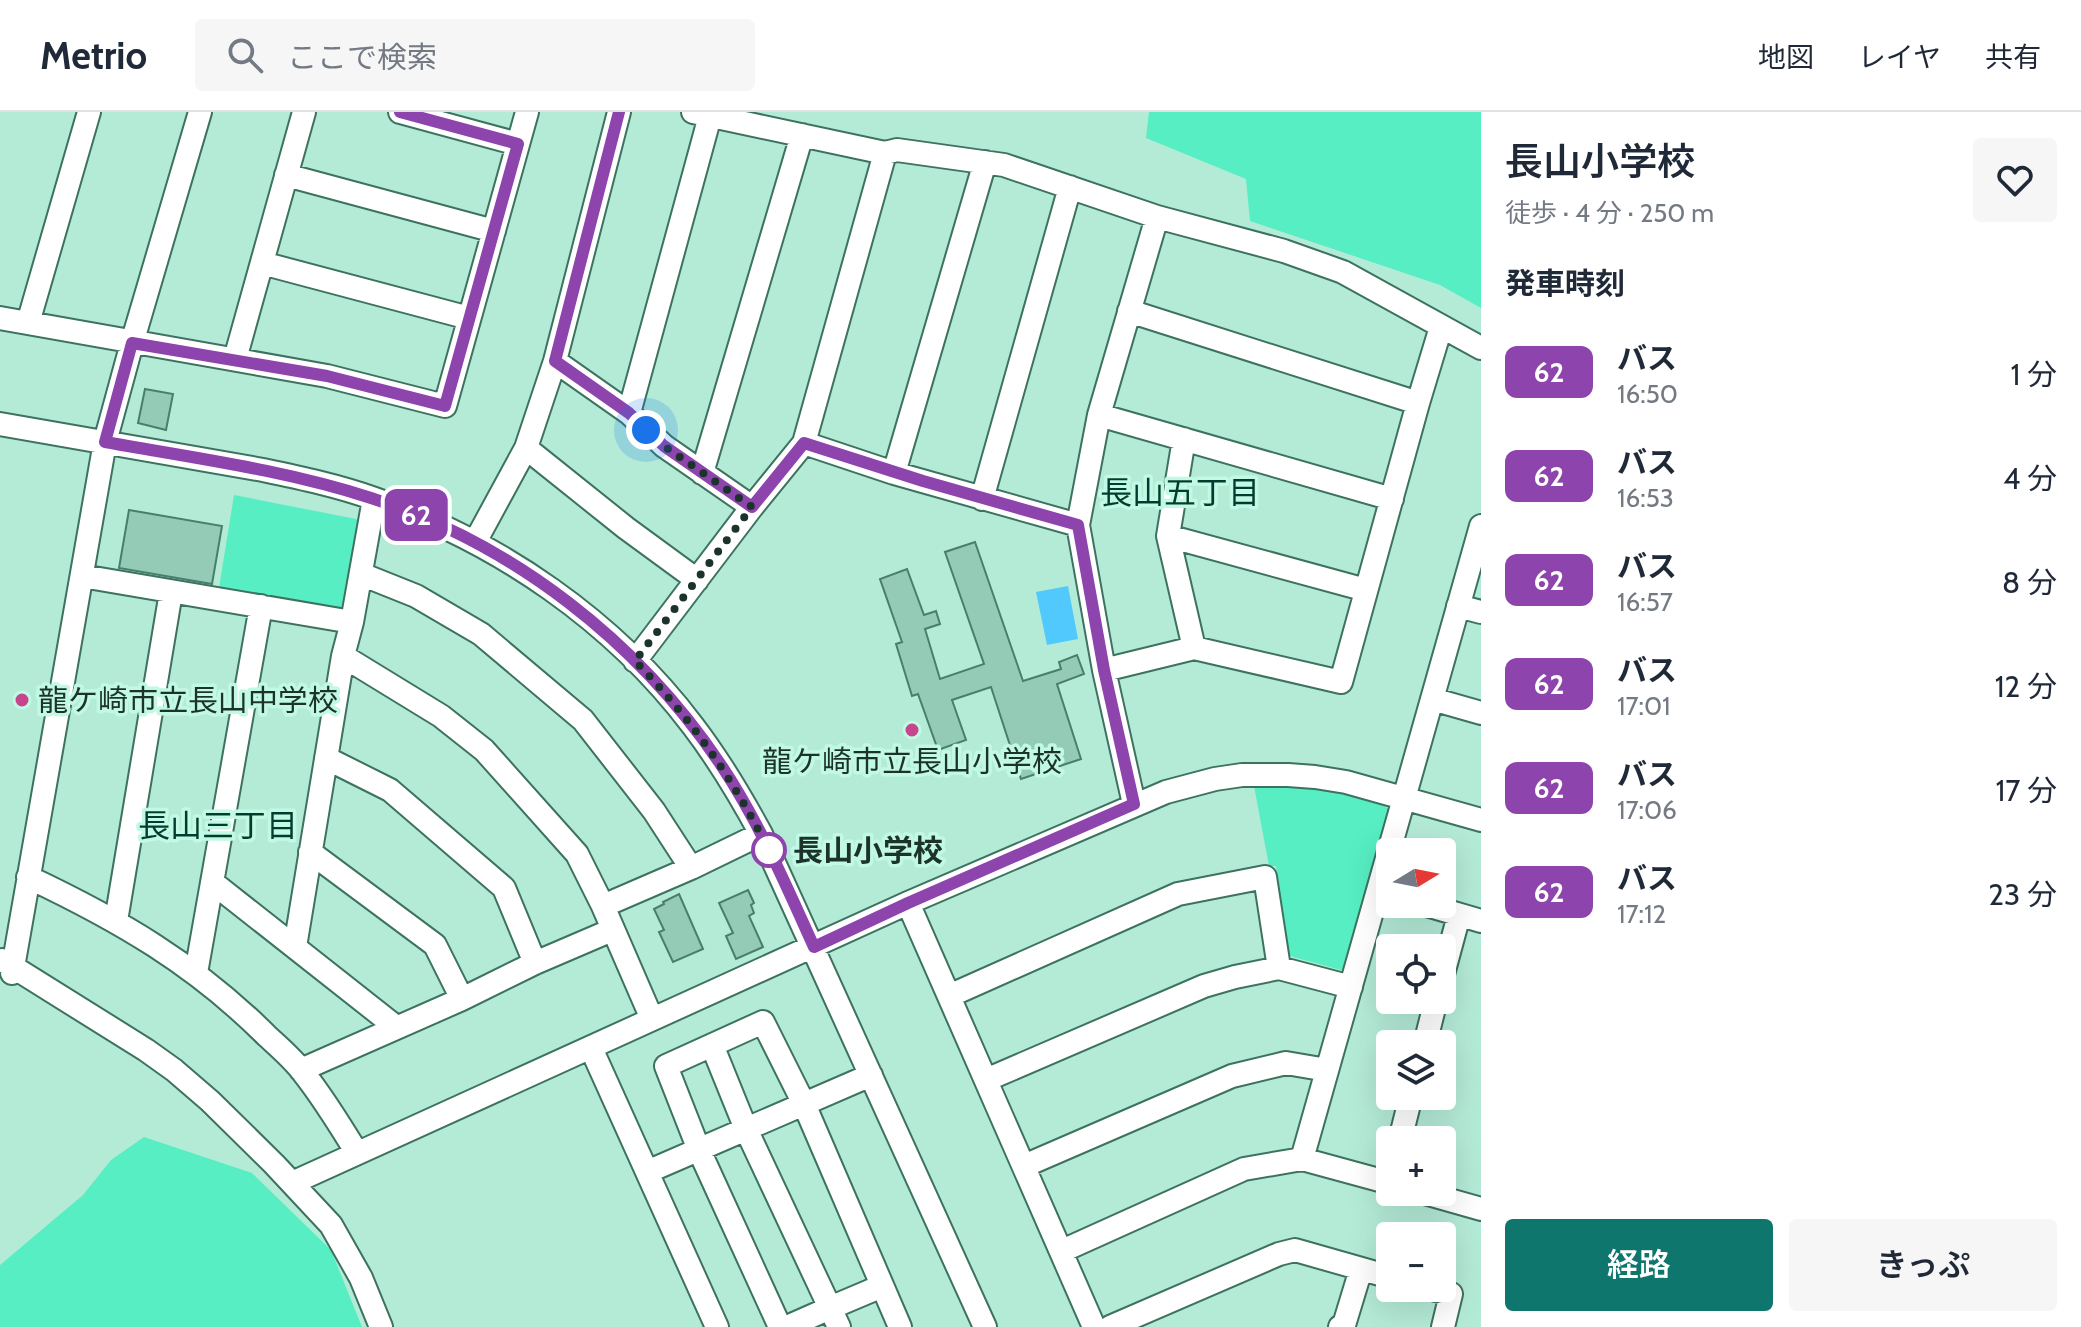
<!DOCTYPE html>
<html lang="ja">
<meta charset="utf-8">
<style>
:root{--surface:#fff;--page:#f6f6f7;--text:#1f2937;--muted:#747a83;--line:#e0e1e3;--accent:#0f766e}
body{margin:0;font-family:Cabin,"Noto Sans JP",sans-serif;background:var(--page);color:var(--text);height:100vh;display:flex;flex-direction:column;font-size:30px;white-space:nowrap}
*{box-sizing:border-box;margin:0}
p{font-size:26px;color:var(--muted)}
.icon{flex:none;width:44px;height:44px;fill:none;stroke:currentColor;stroke-width:2;stroke-linecap:round;stroke-linejoin:round}
.map{position:relative;flex:1;overflow:hidden}
.details{display:flex;flex-direction:column;background:var(--surface);width:600px}
.details>*{flex:none}
.badge{padding:0 16px;border-radius:12px;font-size:28px;line-height:52px}
.needle{width:52px;rotate:80deg}
.buttons{position:absolute;left:1376px;top:726px;display:grid;gap:16px}
.buttons a{display:grid;place-items:center;width:80px;height:80px;border-radius:8px;background:var(--surface);box-shadow:0 8px 32px #0002;font-size:40px}
.you{position:absolute;width:40px;height:40px;margin:-20px;border:6px solid #fff;border-radius:50%;background:#1a73e8;box-shadow:0 0 0 12px #1a73e833}
.map>.badge{position:absolute;translate:-50% -50%;box-shadow:0 0 0 4px #fff}
h2{padding:0 24px;font-size:30px;line-height:72px}
.round{display:grid;place-items:center;flex:none;width:84px;height:84px;border-radius:8px;background:var(--page)}
.headline{display:flex;align-items:center;justify-content:space-between;height:136px;padding:0 24px}
h1{font-size:38px;font-weight:600;line-height:60px}
.primary-button{display:flex;gap:16px;margin-top:auto;padding:16px 24px}
.primary-button a{flex:1;height:92px;border-radius:8px;background:var(--accent);color:#fff;font-size:32px;font-weight:600;line-height:92px;text-align:center}
.primary-button a+a{background:var(--page);color:var(--text)}
ul{padding:0;list-style:none}
li{display:flex;align-items:center;gap:24px;height:104px;padding:0 24px}
li div{flex:1}
li b{display:block;font-size:30px}
li em{font-style:normal}
li .badge{min-width:88px;font-weight:700;text-align:center}
header{display:flex;align-items:center;gap:48px;box-sizing:border-box;height:112px;padding:0 40px;background:var(--surface);border-bottom:2px solid var(--line)}
header strong{font-size:38px}
nav{display:flex;gap:44px;margin-inline-start:auto;font-size:28px}
.search{width:560px;height:72px;background:var(--page);display:flex;align-items:center;gap:20px;box-sizing:border-box;padding:0 28px;border-radius:8px;color:var(--muted);font-size:30px}
main{display:flex;flex:1;min-height:0}
.map>svg:first-child{display:block}
.green{fill:#56eec2}
.water{fill:#52c9fc}
.building{fill:#94cbb7;stroke:#497e6c;stroke-width:2}
.lines{fill:none;stroke-linecap:round;stroke-linejoin:round}
.minor-casing{stroke:#3d7260;stroke-width:26}
.minor{stroke:#fff;stroke-width:22}
.line-casing{stroke:#fff;stroke-width:18}
.line{stroke:#8e44ad;stroke-width:12}
.walk{stroke:#1c332b;stroke-width:8;stroke-dasharray:0 14.4}
.poi-dot{fill:#c7458d;stroke:#c1f9e4;stroke-width:3}
.stop-dot{fill:#fff;stroke:#8e44ad;stroke-width:4}
.labels{text-anchor:middle;dominant-baseline:central;stroke-width:7;stroke-linejoin:round;paint-order:stroke}
.poi-label{font-size:30px;fill:#1c332b;stroke:#c1f9e4;text-anchor:start}
.stop-label{font-size:30px;font-weight:bold;fill:#1c332b;stroke:#c1f9e4;text-anchor:start}
.neighbourhood-label{font-size:32px;fill:#003d2e;stroke:#c1f9e4}
</style>
<header>
<strong>Metrio</strong>
<div class="search"><svg class="icon" aria-label="search" viewBox="0 0 24 24"><circle cx="10" cy="10" r="6"/><path d="M15 15l6 6"/></svg>ここで検索</div>
<nav><a>地図</a><a>レイヤ</a><a>共有</a></nav>
</header>
<main>
<div class="map">
<svg width="1481" height="1215" viewBox="0 0 1481 1215">
<rect width="100%" height="100%" fill="#b4ebd7"/>
<path class="green" d="M1149 0H1481V196L1440 173 1250 109 1246 67 1146 26Z
M234 383 356 407 363 415 348 505 218 482Z
M1254 674C1286 675 1368 678 1391 699L1349 854 1341 858 1293 845 1285 841 1276 754H1269Z
M144 1025 252 1061 331 1138 362 1215H0V1153L83 1083 111 1048Z"/>
<path class="water" d="M1068 474 1078 527 1047 533 1036 480Z"/>
<path class="building" d="M145 277 173 282 166 318 138 311Z
M129 398 222 414 212 472 119 456Z
M975 430 1023 569 1061 557 1059 550 1077 543 1084 562 1057 572 1081 647 1021 667 991 575 952 588 966 628 938 638 918 582 912 584 896 532 902 530 880 467 907 457 924 503 936 499 940 512 925 517 940 567 984 552 945 440Z
M748 778 754 791 751 793 754 801 749 804 763 835 736 847 726 824 733 821 719 791Z
M679 782 703 837 673 850 659 820 664 818 654 797 664 792 663 790Z"/>
<g class="lines">
<g class="minor-casing">
<path id="minor" d="M400 0 518 32
M693 0 885 41 897 38 1004 53 1157 105 1284 139 1343 160 1481 236
M286 63 494 119
M262 151 469 206
M1129 199 1418 291
M0 206 327 264 445 294 527 0
M28 211 89 0
M235 247 304 0
M555 249 629 301 664 334 752 395
M629 301 710 4
M1099 303 1392 387
M0 312 263 358C301 366 339 374 375 387 499 430 614 509 693 614 719 648 741 685 761 722L985 1215
M1184 327 1168 424 1194 536
M804 331 885 41
M526 336 626 416 697 468
M702 361 802 23
M894 361 985 50
M982 387 1070 75
M1168 424 1366 478
M475 430 526 336 555 249 619 0
M361 462 416 484 481 522 583 608 654 699 691 756
M82 464 352 510
M1458 494 1481 500
M343 544 441 604 484 638 577 742 603 794 652 907
M635 549 752 395 804 331 894 361 1078 413
M1104 558 1194 536 1341 570 1418 291 1441 215
M1432 587 1481 601
M326 646 390 678 504 776 535 851
M1134 692 1104 558 1078 413 1099 303 1157 105
M310 740 435 833 462 887
M28 765C119 808 195 852 267 924 279 935 292 946 302 959 322 984 340 1013 357 1041
M212 770 396 915
M908 791 1094 1215
M1423 792 1481 809
M603 794 691 756 761 722
M116 809 171 480
M295 835 343 544 352 510 374 387
M2 848 146 938 174 958 210 989 274 1052 331 1113 361 1166 381 1215
M12 861 105 330 132 231 200 0
M196 861 261 494
M1442 866 1459 803
M949 884 1178 782 1265 765 1279 856
M1425 932 1436 888
M712 933 746 1017 830 1196 787 1215
M591 936 717 1215
M301 958 462 887 535 851 612 818
M986 968 1204 874 1235 865 1279 856 1351 875
M1400 1028 1411 984
M1302 1047 1481 414
M1024 1054 1232 964 1286 951 1327 958
M647 1060 871 963
M292 1071 908 791 1166 680 1215 667 1242 663H1288L1315 665 1346 670 1481 708
M1421 1080 1481 1097
M1062 1139 1244 1057 1302 1047 1390 1071
M1428 1176 1451 1182 1443 1215
M780 1215 699 1038 666 954 763 910 804 992 900 1215
M839 1215 830 1196 882 1174
M1110 1215 1279 1142 1295 1138 1390 1165
M1340 1215 1344 1213 1361 1157"/>
</g>
<use href="#minor" class="minor"/>
</g>
<g class="lines">
<g class="line-casing">
<path id="line" d="M400 0 518 32 445 294 327 264 132 231 105 330C194 346 285 358 371 386 513 432 638 529 721 653 759 710 786 773 814 835L908 791 1134 692 1104 558 1078 413 923 369 804 331 752 395 664 334 629 301 555 249 619 0"/>
</g>
<use href="#line" class="line"/>
<path class="walk" d="M646 318 664 334 752 395 635 549C691 606 735 669 770 741L769 738"/>
</g>
<g class="poi-dot">
<circle cx="22" cy="588" r="8"/>
<circle cx="912" cy="618" r="8"/>
</g>
<circle class="stop-dot" cx="769" cy="738" r="16"/>
<g class="labels">
<g class="poi-label">
<text x="38" y="588">龍ケ崎市立長山中学校</text>
<text x="912" y="649" text-anchor="middle">龍ケ崎市立長山小学校</text>
</g>
<g class="stop-label">
<text x="793" y="738">長山小学校</text>
</g>
<g class="neighbourhood-label">
<text x="1180" y="380">長山五丁目</text>
<text x="218" y="713">長山三丁目</text>
</g>
</g>
</svg>
<div class="buttons">
<a><svg class="needle" viewBox="-14 -14 28 28"><path d="M0-13l5 13h-10z" fill="#e53935"/><path d="M0 13l5-13h-10z" fill="#747a83"/></svg></a>
<a><svg class="icon" aria-label="locate" viewBox="0 0 24 24"><circle cx="12" cy="12" r="6"/><path d="M12 2v4M12 18v4M2 12h4M18 12h4"/></svg></a>
<a><svg class="icon" aria-label="layers" viewBox="0 0 24 24"><path d="M12 4l9 5-9 5-9-5zM3 14l9 5 9-5"/></svg></a>
<a>+</a>
<a>−</a>
</div>
<div class="you" style="left:646px;top:318px"></div>
<b class="badge" style="left:416px;top:403px;background:#8e44ad;color:#fff">62</b>
</div>
<section class="details">
<div class="headline"><div><h1>長山小学校</h1><p>徒歩 · 4 分 · 250 m</p></div><a class="round"><svg class="icon" aria-label="heart" viewBox="0 0 24 24"><path d="M12 20l-8-8c-3-5 5-10 8-4 3-6 11-1 8 4z"/></svg></a></div>
<h2>発車時刻</h2>
<ul>
<li><span class="badge" style="background:#8e44ad;color:#fff">62</span><div><b>バス</b><p>16:50</p></div><em>1 分</em></li>
<li><span class="badge" style="background:#8e44ad;color:#fff">62</span><div><b>バス</b><p>16:53</p></div><em>4 分</em></li>
<li><span class="badge" style="background:#8e44ad;color:#fff">62</span><div><b>バス</b><p>16:57</p></div><em>8 分</em></li>
<li><span class="badge" style="background:#8e44ad;color:#fff">62</span><div><b>バス</b><p>17:01</p></div><em>12 分</em></li>
<li><span class="badge" style="background:#8e44ad;color:#fff">62</span><div><b>バス</b><p>17:06</p></div><em>17 分</em></li>
<li><span class="badge" style="background:#8e44ad;color:#fff">62</span><div><b>バス</b><p>17:12</p></div><em>23 分</em></li>
</ul>
<div class="primary-button"><a>経路</a><a>きっぷ</a></div>
</section>
</main>
